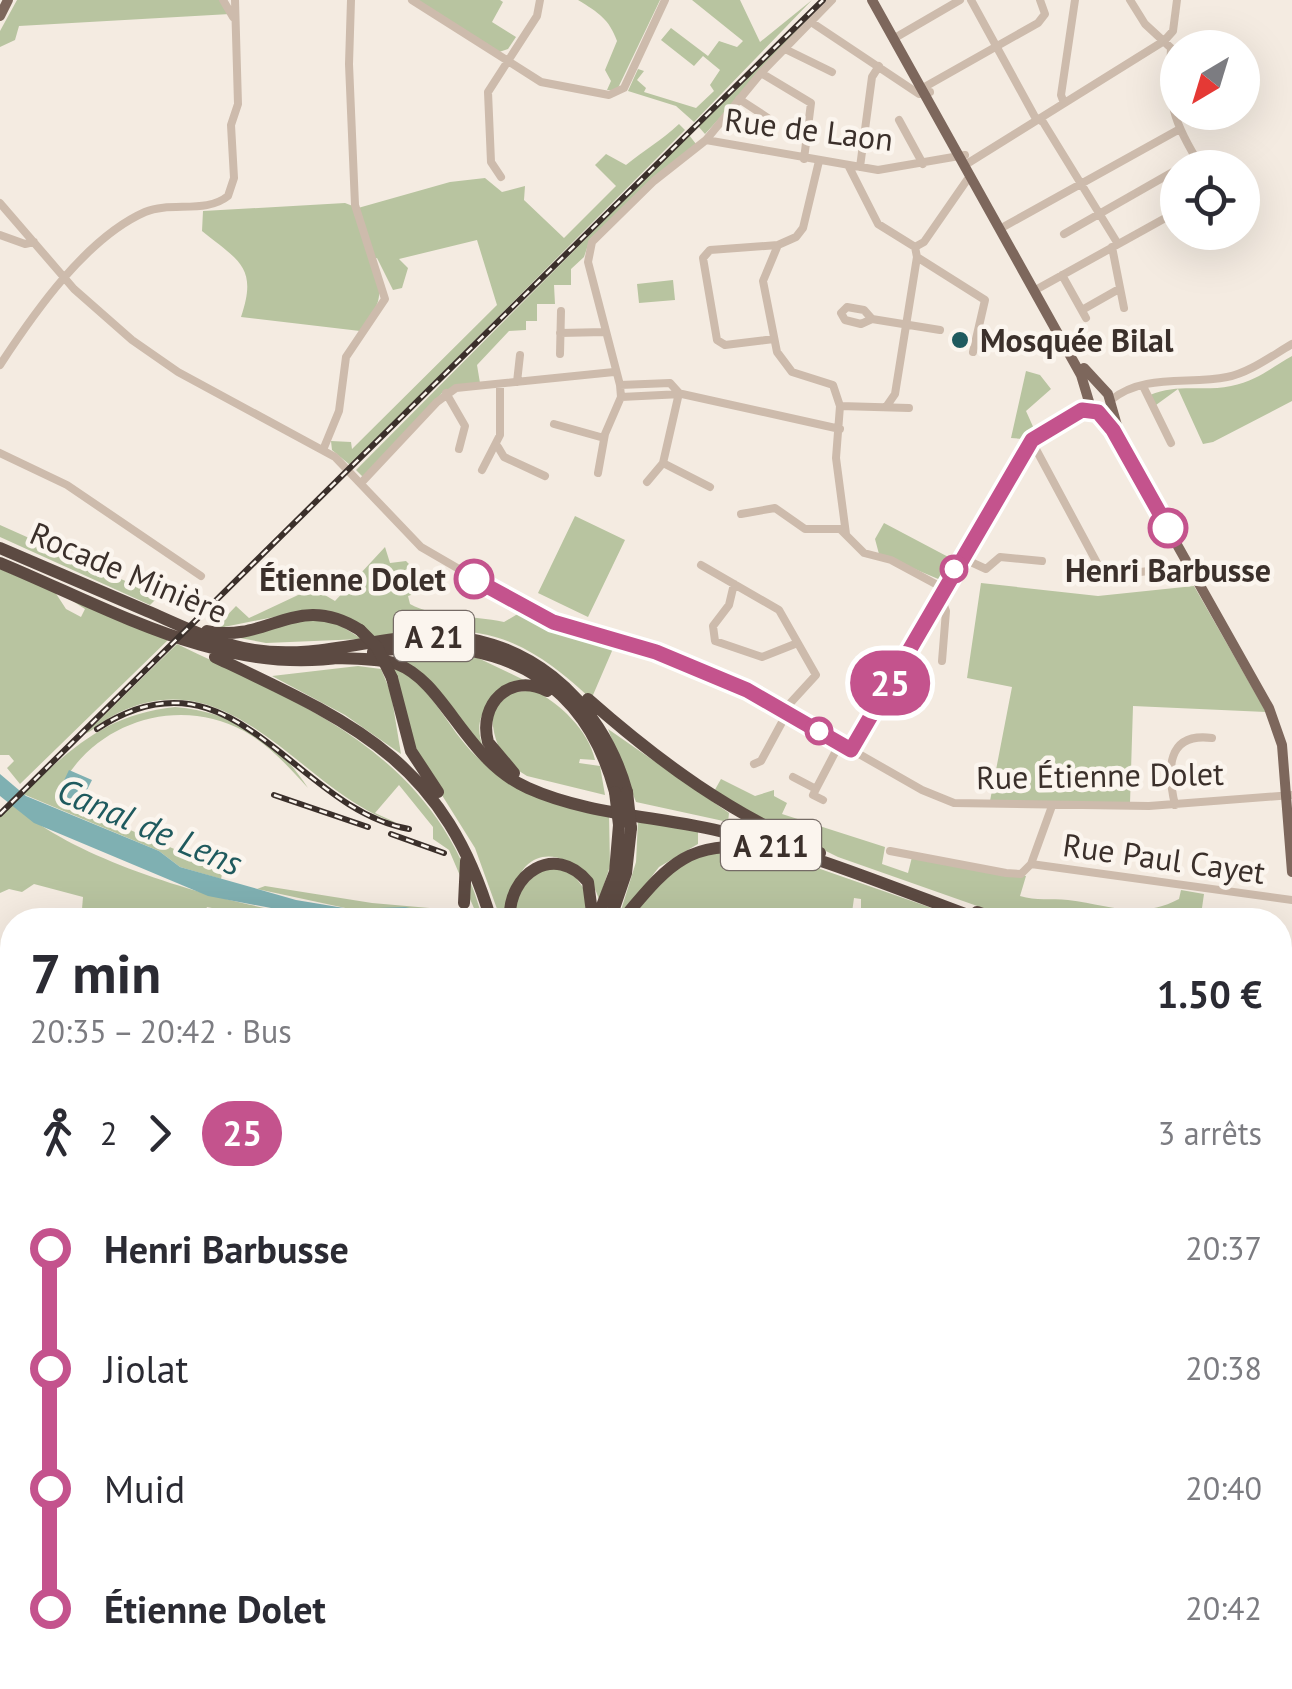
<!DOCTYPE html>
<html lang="fr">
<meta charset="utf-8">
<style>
:root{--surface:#fff;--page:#f2f2f3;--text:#2b2b33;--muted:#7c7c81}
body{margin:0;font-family:"PT Sans",sans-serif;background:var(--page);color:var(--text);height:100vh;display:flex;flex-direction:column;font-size:38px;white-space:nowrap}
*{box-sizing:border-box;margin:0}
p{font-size:32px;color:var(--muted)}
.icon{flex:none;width:55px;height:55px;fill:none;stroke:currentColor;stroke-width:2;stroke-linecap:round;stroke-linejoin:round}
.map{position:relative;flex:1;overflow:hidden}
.details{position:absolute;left:0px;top:908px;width:1292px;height:782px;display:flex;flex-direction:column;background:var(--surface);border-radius:40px 40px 0 0;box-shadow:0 10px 40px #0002}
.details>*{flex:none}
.badge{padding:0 20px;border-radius:32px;font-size:35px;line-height:65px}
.needle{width:65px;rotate:218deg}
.controls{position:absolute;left:1160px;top:30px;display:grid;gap:20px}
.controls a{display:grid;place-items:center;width:100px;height:100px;border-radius:50%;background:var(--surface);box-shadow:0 10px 40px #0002;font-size:50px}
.map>.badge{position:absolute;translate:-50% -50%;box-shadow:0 0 0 5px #fff}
.legs{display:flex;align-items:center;gap:15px;height:110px;padding:0 30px;font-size:32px}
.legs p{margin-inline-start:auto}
.head{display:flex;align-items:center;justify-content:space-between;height:170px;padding:0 30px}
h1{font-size:55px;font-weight:800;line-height:75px}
ul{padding:0 30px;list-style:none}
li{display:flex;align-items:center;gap:35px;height:120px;font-size:38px}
li i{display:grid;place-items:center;width:15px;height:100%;margin:0 12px;background:currentColor}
li i::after{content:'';width:25px;height:25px;margin:-12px;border:8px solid;border-radius:50%;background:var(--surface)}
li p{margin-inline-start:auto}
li:first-child i{background:linear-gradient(#0000 50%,currentColor 0)}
li:last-child i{background:linear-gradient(currentColor 50%,#0000 0)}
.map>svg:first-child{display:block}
.green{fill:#b8c4a0}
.water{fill:#7fb0b2}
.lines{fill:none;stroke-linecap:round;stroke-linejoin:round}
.minor{stroke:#cdbbac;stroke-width:8}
.major{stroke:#7d675c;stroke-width:10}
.highway{stroke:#5c4a42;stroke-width:12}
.rail-casing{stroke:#3b302b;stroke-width:6}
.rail{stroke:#fbf5ee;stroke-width:2.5;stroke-dasharray:8;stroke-linecap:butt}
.highway-bridge{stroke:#5c4a42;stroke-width:12}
.line-1-casing{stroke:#fff;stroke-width:22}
.line-1{stroke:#c4538d;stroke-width:15}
.poi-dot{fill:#1f5a5e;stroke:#fbf5ee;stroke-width:4}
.stop-1-dot{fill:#fff;stroke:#c4538d;stroke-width:5}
.labels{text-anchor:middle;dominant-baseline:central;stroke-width:9;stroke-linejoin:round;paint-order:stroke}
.shield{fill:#fbf5ee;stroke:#756b66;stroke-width:2.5}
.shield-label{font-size:30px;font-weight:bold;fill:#3b302b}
.street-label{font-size:32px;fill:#3b302b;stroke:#fbf5ee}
.poi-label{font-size:32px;font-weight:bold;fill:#3b302b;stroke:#fbf5ee;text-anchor:start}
.stop-label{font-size:32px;font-weight:bold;fill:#3b302b;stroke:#fbf5ee}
.water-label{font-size:35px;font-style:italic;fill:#1f5a5e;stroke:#fbf5ee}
</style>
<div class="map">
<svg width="1292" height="1689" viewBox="0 0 1292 1689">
<rect width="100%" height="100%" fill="#f4ebe1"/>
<path class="green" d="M17 0H220L230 14 19 26 15 40 0 47V31Z
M417 0H500L503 2 492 22 516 37 508 49 499 52Z
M578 0H660L617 90H607L611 81 605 70 617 41C609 19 599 13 578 0Z
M692 0H740L760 42 812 0 694 122 676 106 628 91 638 69 644 71 637 80 646 88 644 92 696 108 714 91 710 85 720 70 703 56 694 66 661 40 671 28 708 56 719 41 737 47 743 41Z
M814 13 815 14 705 134 698 126Z
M679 124 685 130 350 465 332 450 331 441 351 442 352 449 497 305 477 240 399 259 408 268 402 288 393 290 377 258 370 260C384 296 383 300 360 331L241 317C258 267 239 261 202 231L203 211 345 203 358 208 450 182 485 178 502 192 525 186 524 200 564 238 616 186 595 165 606 154 626 165C644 150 661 141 679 124Z
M689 135 696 144 590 239 584 257 571 269V285H554L555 304H537V321H526V330L509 331 477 365 480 383 443 392 363 477 356 470Z
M673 280 675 300 639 303 637 284Z
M1292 356V401L1213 442 1203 444 1178 389 1156 405 1150 395C1178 383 1203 392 1231 386 1258 380 1269 369 1292 356Z
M1026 371 1040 375 1051 389 1026 411 1035 431 1023 439 1011 438Z
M575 516 625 540 588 617 538 593Z
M884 523 954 560 943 581 879 554 875 539Z
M0 525 159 596 150 605 0 537Z
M385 547 390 563 406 561 412 567 398 573 400 584 413 575 420 592 408 596 410 604C435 618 472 615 504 622L521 612 615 644 593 695 590 698C516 629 472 621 375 639L330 611 314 609 214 629 236 606 249 618 313 588 335 601Z
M0 569 55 592 66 609 81 617 85 609 68 598 168 640 20 784 7 768 14 761 9 755H0Z
M981 583 1098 596 1194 586 1266 712 1133 706 1130 803 990 801 1012 687 967 678Z
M297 617 328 618 362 639 266 643 224 635Z
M177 644C316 711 439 757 483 920H479L449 850 433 839V827L399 785 375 813 399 824C303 795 235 656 118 713 106 719 95 729 85 734Z
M424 651 478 658 524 680C497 695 469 711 483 747L393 657Z
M358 666 381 669 391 693 401 754 345 715 272 676Z
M393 666C432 685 446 727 476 756 511 791 563 800 609 814L610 866 599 900C593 872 552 840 526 866 515 877 512 905 508 920H501L475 848 415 752Z
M533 690C559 702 589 731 595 760L580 759 579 763 600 766 605 795 527 776C501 761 492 740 492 711L510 693Z
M175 707C234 712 276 739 308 788 289 767 269 745 244 731 175 693 85 725 56 798L223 870 221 879 180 867 159 851 23 794C71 748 107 714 175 707Z
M608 729 729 813 728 822 636 802Z
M721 779 755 796 774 790V796L787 803 782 814 885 847 882 864 908 873 912 857 1026 876 1020 896C1036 901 1051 898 1068 900 1109 905 1139 920 1179 899L1181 890 1204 894 1202 908 1212 911 1211 920H1017L838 857 712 795Z
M13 804C80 866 244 909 334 920H270L207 907 201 920H90L82 909 83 897 34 884 22 892 9 889 0 893V817Z
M638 820 698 830V844L659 867 618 920 636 862Z
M703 851 789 858 966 920H894V911L861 908V899L854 898 851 920H626L673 867Z
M542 868 567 869C581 882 595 899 586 920H514L515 896Z
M265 886 372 903 441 909 447 920H432L429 913 350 909 257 889Z
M0 1083 12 1085V1119L0 1118Z
M229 1678H282L276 1689H228Z"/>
<path class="water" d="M69 770 92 780 80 804 57 795Z
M0 774 26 796 159 851 180 867 296 900 350 909 405 907 429 912 432 920H334L208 896 34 823 0 796Z"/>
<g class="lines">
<path class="minor" d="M223 0 233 17
M412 0 541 82 609 95 624 88 665 0
M971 0 1035 117 1043 122 1118 244
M1130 0 1145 24 1171 48C1168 103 1172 121 1202 168
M811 22 919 94 930 92
M893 39 960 0
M785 49 832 72
M761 73 811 103 804 159
M921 89 1038 23 1045 14 1040 0
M739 99 768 118
M1064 103 1061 95 1075 0
M899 120 923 164
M706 140 878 170 965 155
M819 161 803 228 796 237 778 245 763 281 777 352 792 372 833 385 840 406 836 458 846 534
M848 165 878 224 915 247 917 257 985 300 973 352
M965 165 1164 41 1173 31 1177 0
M860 167 872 77 879 66
M501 177 491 162 488 92 537 16 540 0
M0 203 74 289 132 340 178 372 335 457 421 547 540 616 656 652 747 690 922 790 954 803 1149 806 1292 795
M1005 226 1178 130
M1064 234 1178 169
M0 235 25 244 34 242
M915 247 924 242 967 180
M1112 247 1124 308
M1062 275 1086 318
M1039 288 1178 211
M1082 310 1119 289
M872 319 864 310 847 307 841 313 845 320 861 324 872 319 940 330
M560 333 605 332
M774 339 725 345 717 340 703 258 710 250 778 245
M560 354 561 311
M0 365C34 313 86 238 145 212 171 201 206 214 228 196L234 178 231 125 238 104 235 0
M517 382 520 355
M620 385 588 262 592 242 654 181 706 140 761 73 832 0
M1143 386 1171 443
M446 393 465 426 459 449
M679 393 670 383 620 385 621 397 682 394 840 429
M1111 400C1144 373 1189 385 1227 377 1249 373 1273 355 1292 344
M840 406 909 408
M886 407 895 394 917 257
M554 424 604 438
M1031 440 1104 576 1185 567 1193 562
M498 447 504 457 545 476
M323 450 339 411 346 357 385 299 355 205 349 64 351 0
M0 453 67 485 201 576
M663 463 710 487
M482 470 500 435V384
M598 473 605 434 621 397
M362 482 437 402 456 388 614 372
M647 482 663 463 679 393
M741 514 775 508 805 529H840L864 553 891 560 943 588
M960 557 986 569 1000 557 1042 561
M701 565 779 610 816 675 783 711
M734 584 729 605 713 626 715 641 762 657 795 644
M940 594 946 611 942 661
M851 750 1024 447 1089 403
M754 764 761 761 787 713
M793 777 816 789 813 795 823 800
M816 789 840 743
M1175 805C1167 770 1166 732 1212 738
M890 851 1006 873 1021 874 1031 864
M1031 864 1292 900
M1031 864 1052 806
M1280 1020 1292 1021
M1280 1048 1292 1046
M0 1079 12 1080
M6 1162 12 1123
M1280 1211 1292 1216
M0 1260 7 1245
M1280 1265 1292 1268
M1280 1304 1292 1286
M0 1308 12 1311
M1280 1346 1292 1356
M0 1373H12
M0 1421H12
M1280 1434 1292 1442
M0 1450H12
M0 1522 12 1523
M0 1553H12
M1280 1557 1292 1562
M1280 1604 1292 1607
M1280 1668 1292 1672
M351 1678 382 1685
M872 1678 905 1689
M21 1689 27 1678
M343 1689 347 1678
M592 1689 595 1678
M919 1689 920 1678
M934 1689 939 1678
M1010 1689 1016 1678
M1041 1689 1047 1678
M1088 1689 1093 1678
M1115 1689 1121 1678
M1195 1689 1201 1678"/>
<path class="major" d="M872 0 1081 375 1090 405 1113 431 1269 708 1282 745 1292 872
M0 16 8 0
M1084 368 1108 394 1118 429
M1280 1140 1292 1143
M1291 1469 1292 1500
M0 1489H12
M1280 1507 1292 1515"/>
<path class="highway" d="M0 548C49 569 98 590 147 611 182 626 217 644 254 650 311 659 365 640 421 636 523 630 601 698 627 792
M0 563C109 608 222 676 343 657
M207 631C268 644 297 590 360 630
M373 652C489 633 583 671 615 792
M215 657C354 723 444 761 491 920
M337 658C356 659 378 658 397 664 445 682 465 760 528 788 590 816 663 816 728 833 815 855 897 889 981 920
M392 678 411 751 438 792
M588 699C664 766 728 811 820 853
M514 773 488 742C478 704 510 672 547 691
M464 903 466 861
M977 912 999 920
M597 919 615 872 619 825
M510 920C507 874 555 842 588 882L593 920
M610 920 626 873 631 828
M622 920C667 867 686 839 760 849
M1280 997 1292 999
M155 1689 163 1678
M203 1689 207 1678
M213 1689 216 1678
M225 1689 226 1678
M279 1689 285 1678
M291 1689 295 1678"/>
<g class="rail-casing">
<path id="rail" d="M97 729C234 639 294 809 409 829
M274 795 368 827
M0 814 823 0
M391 834 444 853"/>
</g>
<use href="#rail" class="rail"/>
<path class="highway-bridge" d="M360 630 377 647 392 678
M615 792 619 825
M627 792 631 828"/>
</g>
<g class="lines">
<g class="line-1-casing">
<path id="line-1" d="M474 579 553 622 656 652 747 690 851 750 1032 440 1082 410 1098 412 1113 430 1168 528"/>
</g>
<use href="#line-1" class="line-1"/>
</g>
<circle class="poi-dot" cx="960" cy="340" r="10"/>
<g class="stop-1-dot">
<circle cx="1168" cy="528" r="18"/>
<circle cx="954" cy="569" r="12"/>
<circle cx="474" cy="579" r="18"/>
<circle cx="819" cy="731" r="12"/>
</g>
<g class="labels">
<g class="shield">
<rect x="394" y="611" width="80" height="50" rx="8"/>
<rect x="721" y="820" width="100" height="50" rx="8"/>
</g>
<g class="shield-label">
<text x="434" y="636">A 21</text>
<text x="771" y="845">A 211</text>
</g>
<g class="street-label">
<text transform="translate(809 129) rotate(7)">Rue de Laon</text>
<text transform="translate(129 572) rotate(23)">Rocade Minière</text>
<text transform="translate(1100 775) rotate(-1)">Rue Étienne Dolet</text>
<text transform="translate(1164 858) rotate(8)">Rue Paul Cayet</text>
</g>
<g class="poi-label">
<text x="980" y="340">Mosquée Bilal</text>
</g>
<g class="stop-label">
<text x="1168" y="570">Henri Barbusse</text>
<text x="446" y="579" text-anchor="end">Étienne Dolet</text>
</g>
<g class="water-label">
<text transform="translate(150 826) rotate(23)">Canal de Lens</text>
</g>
</g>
</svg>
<div class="controls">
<a><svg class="needle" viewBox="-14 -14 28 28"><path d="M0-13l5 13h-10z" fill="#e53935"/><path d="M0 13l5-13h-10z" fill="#7c7c81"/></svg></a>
<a><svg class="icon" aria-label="locate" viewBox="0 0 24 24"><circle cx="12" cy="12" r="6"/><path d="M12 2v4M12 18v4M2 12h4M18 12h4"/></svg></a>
</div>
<b class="badge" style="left:890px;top:683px;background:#c4538d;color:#fff">25</b>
<section class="details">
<div class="head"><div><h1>7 min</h1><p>20:35 – 20:42 · Bus</p></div><b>1.50 €</b></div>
<div class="legs"><svg class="icon" aria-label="walk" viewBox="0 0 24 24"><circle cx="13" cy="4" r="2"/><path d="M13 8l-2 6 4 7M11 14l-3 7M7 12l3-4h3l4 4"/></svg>2<svg class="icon" aria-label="forward" viewBox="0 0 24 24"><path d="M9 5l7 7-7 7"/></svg><b class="badge" style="background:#c4538d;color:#fff">25</b><p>3 arrêts</p></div>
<ul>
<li><i style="color:#c4538d"></i><b>Henri Barbusse</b><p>20:37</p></li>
<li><i style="color:#c4538d"></i><span>Jiolat</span><p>20:38</p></li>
<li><i style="color:#c4538d"></i><span>Muid</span><p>20:40</p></li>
<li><i style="color:#c4538d"></i><b>Étienne Dolet</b><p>20:42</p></li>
</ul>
</section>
</div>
